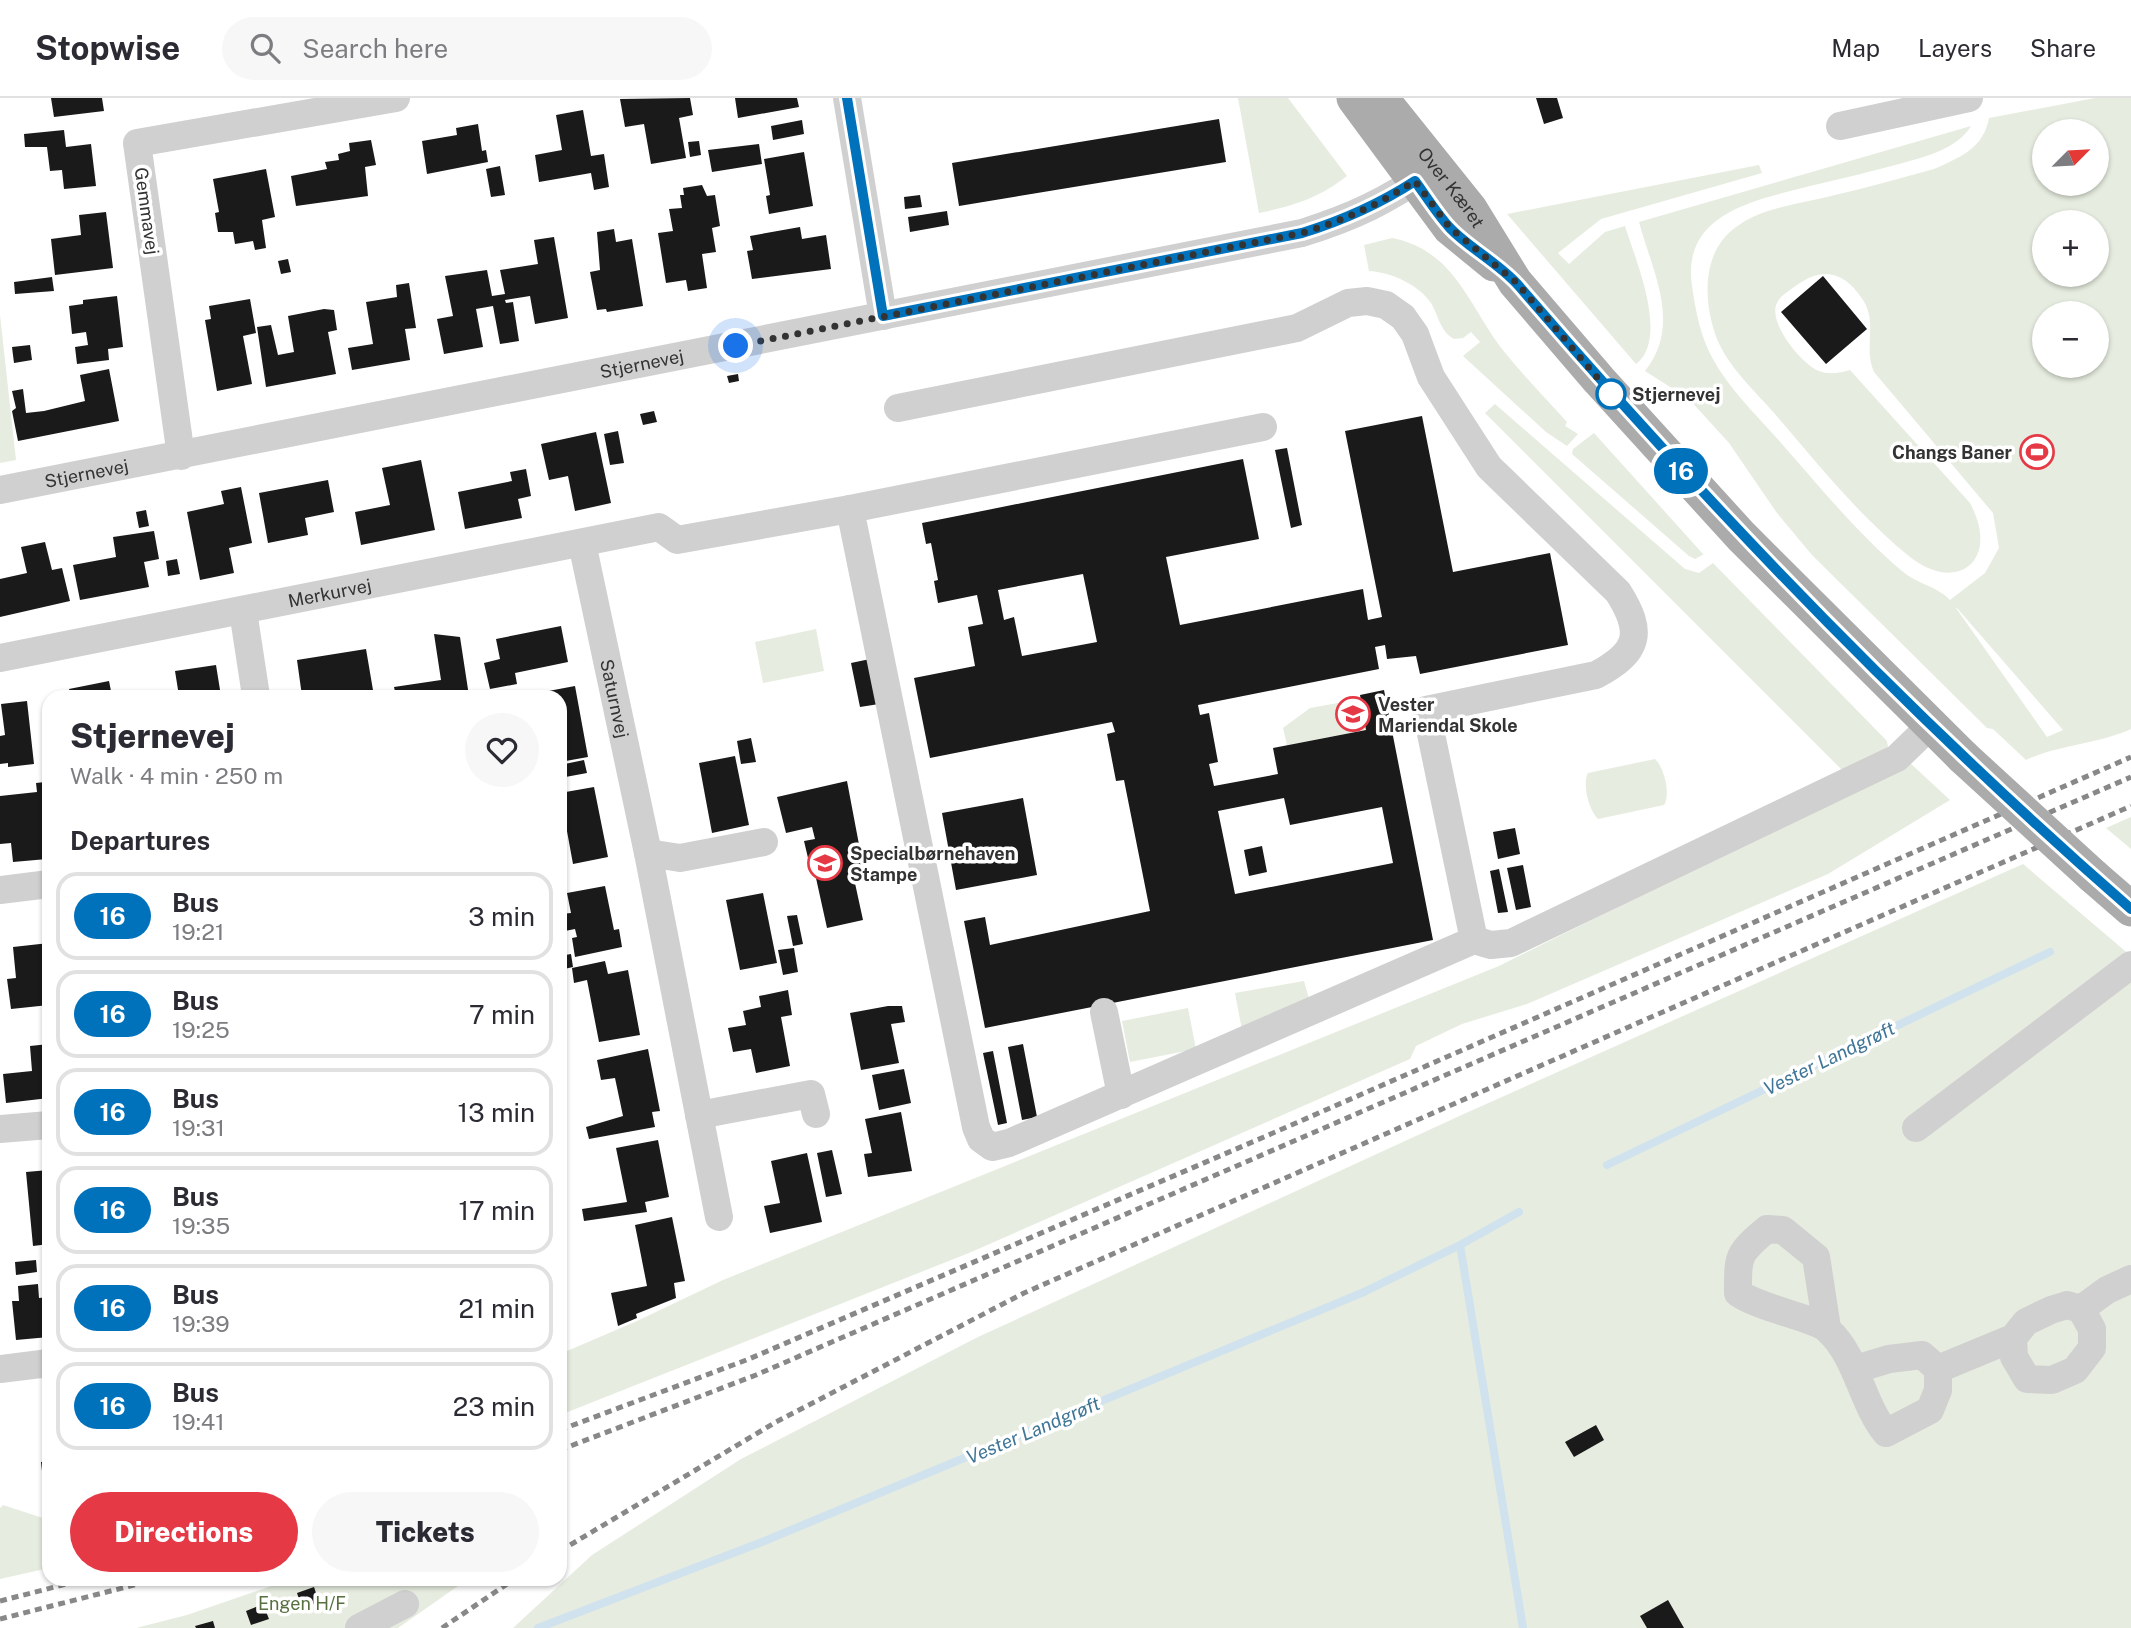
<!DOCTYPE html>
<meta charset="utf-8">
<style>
:root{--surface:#fff;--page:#f7f7f7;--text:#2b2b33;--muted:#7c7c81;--line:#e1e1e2;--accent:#e63946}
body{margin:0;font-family:"Public Sans",sans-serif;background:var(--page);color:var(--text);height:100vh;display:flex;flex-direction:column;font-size:26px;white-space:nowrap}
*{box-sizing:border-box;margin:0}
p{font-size:23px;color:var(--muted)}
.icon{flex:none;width:38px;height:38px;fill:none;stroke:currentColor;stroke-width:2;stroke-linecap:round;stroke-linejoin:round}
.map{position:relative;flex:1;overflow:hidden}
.side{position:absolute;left:42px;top:592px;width:525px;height:896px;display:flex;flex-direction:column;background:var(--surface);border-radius:21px;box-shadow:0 2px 5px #0004}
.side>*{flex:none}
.badge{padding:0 14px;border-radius:23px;font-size:24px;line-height:46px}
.needle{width:46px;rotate:66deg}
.fabs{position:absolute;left:2032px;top:21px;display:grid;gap:14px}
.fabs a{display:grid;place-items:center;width:77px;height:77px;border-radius:50%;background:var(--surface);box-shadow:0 2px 5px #0004;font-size:35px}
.you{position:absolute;width:35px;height:35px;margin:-18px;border:5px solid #fff;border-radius:50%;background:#1a73e8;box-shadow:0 0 0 10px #1a73e833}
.map>.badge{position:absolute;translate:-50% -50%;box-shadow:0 0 0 4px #fff}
h2{padding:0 28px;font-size:26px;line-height:63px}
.round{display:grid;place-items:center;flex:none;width:74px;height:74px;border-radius:37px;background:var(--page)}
.head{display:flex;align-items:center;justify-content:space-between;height:119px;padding:0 28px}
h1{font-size:33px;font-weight:800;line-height:52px}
.button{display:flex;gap:14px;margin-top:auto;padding:14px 28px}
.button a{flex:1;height:80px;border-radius:42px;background:var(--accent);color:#fff;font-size:28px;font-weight:800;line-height:80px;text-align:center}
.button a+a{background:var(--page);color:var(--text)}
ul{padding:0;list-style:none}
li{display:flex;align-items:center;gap:21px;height:88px;margin:0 14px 10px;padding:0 14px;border:4px solid var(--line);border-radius:21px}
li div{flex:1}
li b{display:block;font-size:26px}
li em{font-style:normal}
li .badge{min-width:77px;font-weight:700;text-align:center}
header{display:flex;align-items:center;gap:42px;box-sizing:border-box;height:98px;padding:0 35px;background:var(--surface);border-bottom:2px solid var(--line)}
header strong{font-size:33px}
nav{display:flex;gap:38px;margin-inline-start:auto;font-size:24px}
.search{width:490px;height:63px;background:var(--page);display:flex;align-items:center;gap:18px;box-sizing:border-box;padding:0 24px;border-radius:38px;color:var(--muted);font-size:26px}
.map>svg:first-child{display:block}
.green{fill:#e6ecdf;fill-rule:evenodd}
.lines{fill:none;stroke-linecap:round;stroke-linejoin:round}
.stream{stroke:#cfe2ee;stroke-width:8}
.building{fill:#1a1a1a;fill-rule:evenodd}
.minor{stroke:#d0d0d0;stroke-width:28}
.major{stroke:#ababab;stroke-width:35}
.rail{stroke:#888;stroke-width:5;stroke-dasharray:7 5;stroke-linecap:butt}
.major-bridge{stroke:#ababab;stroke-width:35}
.line-casing{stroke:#fff;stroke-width:16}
.line{stroke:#0072bc;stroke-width:10}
.walk{stroke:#333;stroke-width:7;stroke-dasharray:0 12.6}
.stop-dot{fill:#fff;stroke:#0072bc;stroke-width:3.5}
.labels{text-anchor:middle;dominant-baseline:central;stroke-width:7;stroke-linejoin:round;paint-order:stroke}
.street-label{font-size:18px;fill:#333;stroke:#fff}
.stop-label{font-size:18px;font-weight:bold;fill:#333;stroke:#fff;text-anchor:start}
.poi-label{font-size:18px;font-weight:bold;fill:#333;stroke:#fff;text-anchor:start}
.park-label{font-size:18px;fill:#56703f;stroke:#fff}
.water-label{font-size:19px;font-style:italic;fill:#3f7597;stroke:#fff}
</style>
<header>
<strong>Stopwise</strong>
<div class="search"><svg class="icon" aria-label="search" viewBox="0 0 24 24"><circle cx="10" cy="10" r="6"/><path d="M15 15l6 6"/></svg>Search here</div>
<nav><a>Map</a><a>Layers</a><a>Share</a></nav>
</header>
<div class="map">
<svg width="2131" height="1530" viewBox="0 0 2131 1530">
<rect width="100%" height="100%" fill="#fff"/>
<path class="green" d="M1238 0H1288L1347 78C1319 100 1293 108 1259 115Z
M2095 0H2131V631C2095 647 2061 646 2026 662L1993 631 1987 630 1812 457 1777 415 1729 345 1689 301 1645 273C1682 226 1653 176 1639 124L1971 28C1957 51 1927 58 1903 65 1872 73 1841 81 1810 88 1757 102 1681 114 1692 188 1695 209 1699 230 1707 249 1724 287 1755 315 1781 345 1820 389 1857 435 1902 473 1917 486 1937 488 1950 502L1985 475 1999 450 1993 415 1874 274C1863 250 1878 225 1863 202 1845 174 1823 168 1797 187 1790 192 1780 198 1777 205 1767 224 1802 267 1819 273 1829 277 1840 275 1850 272L1970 405C2001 463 1957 496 1910 459 1859 418 1818 366 1775 316 1755 293 1729 270 1717 241 1703 204 1701 154 1736 129 1762 109 1800 106 1831 98 1866 90 1900 80 1934 71 1959 60 1984 50 1989 20ZM2044 33H2096V86H2044ZM2044 124H2096V177H2044ZM2044 215H2096V268H2044ZM1956 510H1957L2063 632 2047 639Z
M1759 67 1762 75 1601 121 1558 155 1569 166 1605 134 1625 128C1635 161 1670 240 1636 266L1507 116Z
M1392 140C1454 152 1468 206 1502 251 1522 276 1545 300 1567 324L1565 328 1578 336 1567 348 1546 334 1463 258 1480 244 1471 234 1463 240 1454 241C1439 232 1439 218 1431 205 1418 186 1390 174 1369 173L1364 147Z
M0 217 16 362 0 365Z
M1495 306 1685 471 1699 475 1713 465 1887 643 1888 649 1844 674 1485 315Z
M1594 335 1703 456H1704L1695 461 1689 458 1572 356 1573 351Z
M816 531 824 573 763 585 755 544Z
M1360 601 1366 632 1287 647 1283 630 1310 610Z
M1655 661C1664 669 1671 696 1664 707L1598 721C1589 712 1582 687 1588 675Z
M1909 664 1950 702 1828 776 1527 906 1462 926 1416 948 1410 961 969 1155 560 1317V1256L637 1223 723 1182 1499 868Z
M2131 719V751L2106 730Z
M2023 766 2131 858V1530H513L592 1457 741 1361 978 1239 1466 1015Z
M1304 883 1310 904 1242 932 1235 895Z
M1188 910 1196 951 1130 964 1122 923Z
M3 1407 49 1422V1470L0 1481V1410Z
M292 1481H468L398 1530H136L187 1517Z"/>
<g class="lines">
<path class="stream" d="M1607 1067 2050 854
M1460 1147 1523 1530
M538 1530 762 1444 1364 1194 1460 1147 1519 1114"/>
</g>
<path class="building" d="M51 0H102L104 13 54 19Z
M690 0 693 17 679 20 686 60 651 66 644 26 625 29 620 1Z
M735 0H797L799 9 738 20Z
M1536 0H1557L1563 20 1544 26Z
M583 12 591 58 604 56 609 89 594 92 591 75 539 84 535 57 562 52 556 17Z
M1219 21 1226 64 959 108 952 65Z
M802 22 804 36 773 42 771 28Z
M478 26 482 53 486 52 488 64 427 76 422 43 457 37 456 30Z
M64 32 66 49 91 46 96 88 64 91 62 72 50 73 47 49H25L24 36Z
M371 42 376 67 365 69 368 98 296 108 291 78 327 71 325 64 339 62 338 56 350 53 349 45Z
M699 43 701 57 690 59 688 44Z
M759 46 762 66 712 74 708 52Z
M804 54 813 108 769 116 766 98 770 97 764 61Z
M500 68 505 97 491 99 486 71Z
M266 71 275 119 262 122 266 150 255 152 253 143 235 146 233 134H218L215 115 219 114 213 81Z
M702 87 707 98 715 97 720 128 712 130 716 154 702 156 707 190 688 193 686 182 666 185 658 135 673 133 669 111 682 110 680 97H684L683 90Z
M920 97 922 109 905 111 904 99Z
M947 113 949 127 910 134 908 119Z
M106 114 113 170 55 177 51 141 81 137 79 117Z
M800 129 802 141 826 137 831 171 752 181 747 153 753 152 750 138Z
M614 131 616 144 632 141 643 208 607 214 606 211 597 212 590 174 600 172 597 134Z
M554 139 568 220 535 226 530 198 505 202 506 205 513 204 519 243 500 246 493 208 476 211 483 249 444 256 437 221 453 218 445 178 487 172 492 198 505 196 500 172 538 166 534 142Z
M288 161 291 174 281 176 278 163Z
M1823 178 1867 231 1826 266 1781 214Z
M52 179 54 193 15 196 14 184Z
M409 185 416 230 405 231 410 262 352 272 348 250 373 246 366 204 397 199 396 187Z
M117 198 123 249 108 251 109 262 77 266 75 249 88 247 86 234 72 236 69 208 83 206V202Z
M250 201 256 235 243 238 252 286 217 293 205 222 211 221 209 208Z
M324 211 334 212 337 232 328 234 336 276 266 289 257 229 271 227 278 257 294 254 288 218Z
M30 247 32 262 14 265 12 249Z
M109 271 119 323 18 343 12 313 16 310 12 293 23 291 26 315 44 313 85 303 80 277Z
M738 276 739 283 729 285 727 278Z
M654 313 657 324 643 327 640 316Z
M1422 318 1453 474 1550 455 1568 547 1420 576 1416 558 1387 561 1385 547 1375 549 1379 571 1198 607 1200 617 1209 615 1218 664 1209 666 1214 688 1278 676 1273 650 1366 632 1360 597 1384 592 1433 842 985 930 964 823 985 819 990 847 1150 813 1124 682 1116 683 1107 636 1115 634 1112 624 930 660 914 580 975 568 968 529 983 526 977 497 938 505 934 483 938 482 931 445 926 446 922 425 1243 361 1259 441 1166 459 1180 527 1363 491 1368 522 1382 519 1345 333ZM1083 476 1097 544 1022 558 1014 519 1004 522 998 492ZM1284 700 1290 727 1382 709 1393 765 1235 796 1218 713Z
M618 333 624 365 610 367 604 336Z
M596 334 611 405 575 413 568 378 549 382 541 346Z
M1287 350 1302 427 1291 430 1275 352Z
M421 362 435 432 361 447 355 414 390 407 382 370Z
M526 371 531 398 518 401 522 420 465 431 458 394 512 383 510 374Z
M328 382 334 414 305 420 308 437 268 445 259 395Z
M241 389 252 445 229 450 234 475 200 482 187 414 224 406 221 393Z
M146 412 149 428 139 430 136 414Z
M154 433 159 461 144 464 149 489 80 502 73 467 116 459 113 439Z
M45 444 52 472 62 470 70 503 0 519V481L27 475 21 449Z
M177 461 180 476 168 478 166 463Z
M561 528 568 564 515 575 517 586 490 591 484 565 500 561 496 541Z
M434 536 460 539 469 598H396L394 589 441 582Z
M366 551 374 598H302L297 562Z
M870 561 879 606 860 609 851 565Z
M216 567 221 598H179L175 573Z
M109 583 112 598H71L69 591Z
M575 588 588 659 560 664V598H544L543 594Z
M27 603 34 666 8 669V665L0 666V638L5 637 1 606Z
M751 640 756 664 741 666 737 643Z
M735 658 749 727 712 735 699 665Z
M584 662 587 675 560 680V667Z
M847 683 864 773 853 776 863 822 827 830 814 771 821 769 818 758 808 760 804 743 815 741 812 729 786 735 777 699Z
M45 684 46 689H49V717H42L47 761 13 764 11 745 0 746V698L37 694 36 685Z
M594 689 608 759 573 766 560 695Z
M1023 700 1037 777 956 792 942 715Z
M1515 730 1520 756 1498 761 1493 734Z
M1262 748 1267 774 1249 778 1244 752Z
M1523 767 1531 809 1516 812 1507 770Z
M1499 771 1508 814 1498 815 1490 773Z
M605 788 614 832 619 831 622 849 575 859 572 840 577 839 575 831 565 833 561 816 571 815 567 795Z
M763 795 777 865 740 872 726 802Z
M797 817 803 846 793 848 787 818Z
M49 845V907L11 911 7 881 16 880 13 849Z
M794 850 798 874 783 877 778 852Z
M571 856 573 869 560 872V858Z
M605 863 608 876 628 872 640 937 599 944 587 882 574 885 572 870Z
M788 892 792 917 781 919 790 968 756 975 751 951 733 954 728 930 746 927 743 913 761 909 759 898Z
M888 908H902L905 924 891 926 899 965 861 972 850 915Z
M49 946V1000L6 1005 3 976 32 973 30 948Z
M1023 946 1037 1019 1022 1022 1008 949Z
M648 951 660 1013 652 1014 655 1029 589 1041 586 1029 623 1018 615 980 601 982 597 962Z
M993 953 1007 1025 998 1027 983 955Z
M904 971 911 1005 879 1012 872 977Z
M901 1014 912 1073 868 1079 864 1056 872 1055 865 1021Z
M658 1042 669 1099 645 1104 647 1114 584 1123 582 1111 627 1104 616 1050Z
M832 1052 842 1096 826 1099 817 1055Z
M807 1055 822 1124 770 1135 764 1108 780 1105 771 1063Z
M49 1072V1146L33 1148 26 1074Z
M672 1119 685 1183 674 1185 676 1200 636 1216 637 1220 618 1228 611 1195 647 1188 635 1127Z
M36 1162 37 1174 16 1177 15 1164Z
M38 1186 39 1200 49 1199V1239L16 1242 12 1203H19L18 1188Z
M1596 1327 1604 1342 1574 1359 1565 1344Z
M49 1363V1390L44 1391 41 1364Z
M314 1489 319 1504 302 1510 297 1495Z
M1668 1502 1684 1530H1647L1640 1518Z
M263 1506 269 1521 251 1527 246 1513Z
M213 1523 215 1530H196L195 1528Z"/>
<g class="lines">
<g class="minor">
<path d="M847 0 883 218"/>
<path d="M1840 28 1969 0"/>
<path d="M898 310 1297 230 1348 205 1367 203 1386 207 1403 219 1415 236 1431 279 1489 369 1618 494C1644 535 1639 554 1596 577L1426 612 1474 842 1009 1045 992 1049 981 1041 976 1029 850 411 1263 329"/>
<path d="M181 358 137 45 396 0"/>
<path id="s1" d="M0 392 1302 135C1356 118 1386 103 1433 71"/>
<path id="s2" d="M582 445 648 755 719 1119"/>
<path d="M243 513 256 598"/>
<path id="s3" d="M0 560 659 429 677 442 850 411"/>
<path d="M648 755 680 760 764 744"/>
<path d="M0 792 49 786"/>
<path d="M1474 842 1491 847 1511 845 1897 660 1931 627"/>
<path d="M1104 914 1121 997"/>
<path d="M699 1017 811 996 816 1016"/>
<path d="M1916 1030 2131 867"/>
<path d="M0 1031 49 1027"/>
<path d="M2081 1211 2107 1192 2131 1181"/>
<path d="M1827 1230 1816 1159 1783 1132 1767 1131C1737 1156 1738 1158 1738 1195 1761 1211 1816 1220 1828 1232 1858 1260 1861 1304 1886 1335L1930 1312 1938 1292V1271L2013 1240 2026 1224 2051 1212 2067 1207 2081 1211 2092 1231V1250L2075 1272 2052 1282 2027 1281 2014 1259 2013 1240"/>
<path d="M0 1271 49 1265"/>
<path d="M1856 1271 1889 1261 1922 1257 1938 1271"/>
<path d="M359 1530 405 1506"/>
</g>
<g class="major">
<path d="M1354 0 1450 130 1494 166"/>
<path id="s4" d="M1381 0 1470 111 1515 184 1599 282 1741 438 1963 659"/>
<path d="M2093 778 2131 811"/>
</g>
<path class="rail" d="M560 1332 749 1261 1264 1039 2131 659
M560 1352 756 1277 2131 679
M560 1453 776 1324 1024 1195 2131 708
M0 1503 90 1480
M0 1521 162 1480
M442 1530 516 1480"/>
<path class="major-bridge" d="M1963 659 2093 778"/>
</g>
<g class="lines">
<g class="line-casing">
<path id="line" d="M847 0 883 218 1302 135C1344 122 1378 107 1415 83 1426 98 1437 116 1450 130 1470 151 1499 165 1519 188 1709 409 1911 619 2131 811"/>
</g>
<use href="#line" class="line"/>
<path class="walk" d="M736 248 1302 135C1344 122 1378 107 1415 83L1450 130 1516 184 1614 299 1611 296"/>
</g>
<defs>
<g id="stadium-ring" transform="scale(1.75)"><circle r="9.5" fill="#fff" stroke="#e63946" stroke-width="1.5"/><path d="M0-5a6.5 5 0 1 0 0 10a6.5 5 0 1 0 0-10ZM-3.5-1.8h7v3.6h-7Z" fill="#e63946"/></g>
<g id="school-ring" transform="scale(1.75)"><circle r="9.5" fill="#fff" stroke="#e63946" stroke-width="1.5"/><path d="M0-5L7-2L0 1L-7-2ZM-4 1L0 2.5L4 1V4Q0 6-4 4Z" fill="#e63946"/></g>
</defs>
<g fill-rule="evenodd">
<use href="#stadium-ring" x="2037" y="354"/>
<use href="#school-ring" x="1353" y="616"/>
<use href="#school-ring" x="825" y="765"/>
</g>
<circle class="stop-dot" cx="1611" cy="296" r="14"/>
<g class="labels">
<g class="street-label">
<text stroke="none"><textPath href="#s4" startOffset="114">Over Kæret</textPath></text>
<text transform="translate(147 113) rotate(82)">Gemmavej</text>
<text stroke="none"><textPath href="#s1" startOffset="654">Stjernevej</textPath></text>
<text stroke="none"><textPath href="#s1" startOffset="88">Stjernevej</textPath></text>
<text stroke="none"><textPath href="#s3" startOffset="336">Merkurvej</textPath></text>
<text stroke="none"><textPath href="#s2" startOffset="159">Saturnvej</textPath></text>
</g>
<g class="stop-label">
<text x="1632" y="296">Stjernevej</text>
</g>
<g class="poi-label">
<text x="2012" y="354" text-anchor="end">Changs Baner</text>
<text x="1378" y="606">Vester<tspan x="1378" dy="21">Mariendal Skole</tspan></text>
<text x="850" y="755">Specialbørnehaven<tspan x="850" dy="21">Stampe</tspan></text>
</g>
<g class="park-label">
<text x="302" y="1505">Engen H/F</text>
</g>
<g class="water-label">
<text transform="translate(1829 960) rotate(-26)">Vester Landgrøft</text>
<text transform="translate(1033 1332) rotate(-23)">Vester Landgrøft</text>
</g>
</g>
</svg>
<div class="fabs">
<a><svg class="needle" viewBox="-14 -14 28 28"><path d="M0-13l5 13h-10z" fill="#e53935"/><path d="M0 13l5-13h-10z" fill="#7c7c81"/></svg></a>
<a>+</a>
<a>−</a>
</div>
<div class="you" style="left:736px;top:248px"></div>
<b class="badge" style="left:1681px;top:373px;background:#0072bc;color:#fff">16</b>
<section class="side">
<div class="head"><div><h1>Stjernevej</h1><p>Walk · 4 min · 250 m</p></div><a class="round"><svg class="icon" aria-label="heart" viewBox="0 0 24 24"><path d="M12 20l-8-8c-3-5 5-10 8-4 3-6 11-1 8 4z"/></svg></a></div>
<h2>Departures</h2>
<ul>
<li><span class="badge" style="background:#0072bc;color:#fff">16</span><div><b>Bus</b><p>19:21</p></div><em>3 min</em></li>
<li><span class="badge" style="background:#0072bc;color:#fff">16</span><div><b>Bus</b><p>19:25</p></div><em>7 min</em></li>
<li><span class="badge" style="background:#0072bc;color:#fff">16</span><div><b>Bus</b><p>19:31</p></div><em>13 min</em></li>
<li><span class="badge" style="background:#0072bc;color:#fff">16</span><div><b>Bus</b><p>19:35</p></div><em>17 min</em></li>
<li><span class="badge" style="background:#0072bc;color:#fff">16</span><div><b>Bus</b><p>19:39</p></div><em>21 min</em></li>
<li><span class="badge" style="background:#0072bc;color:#fff">16</span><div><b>Bus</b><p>19:41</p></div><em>23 min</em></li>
</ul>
<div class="button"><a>Directions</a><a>Tickets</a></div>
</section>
</div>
